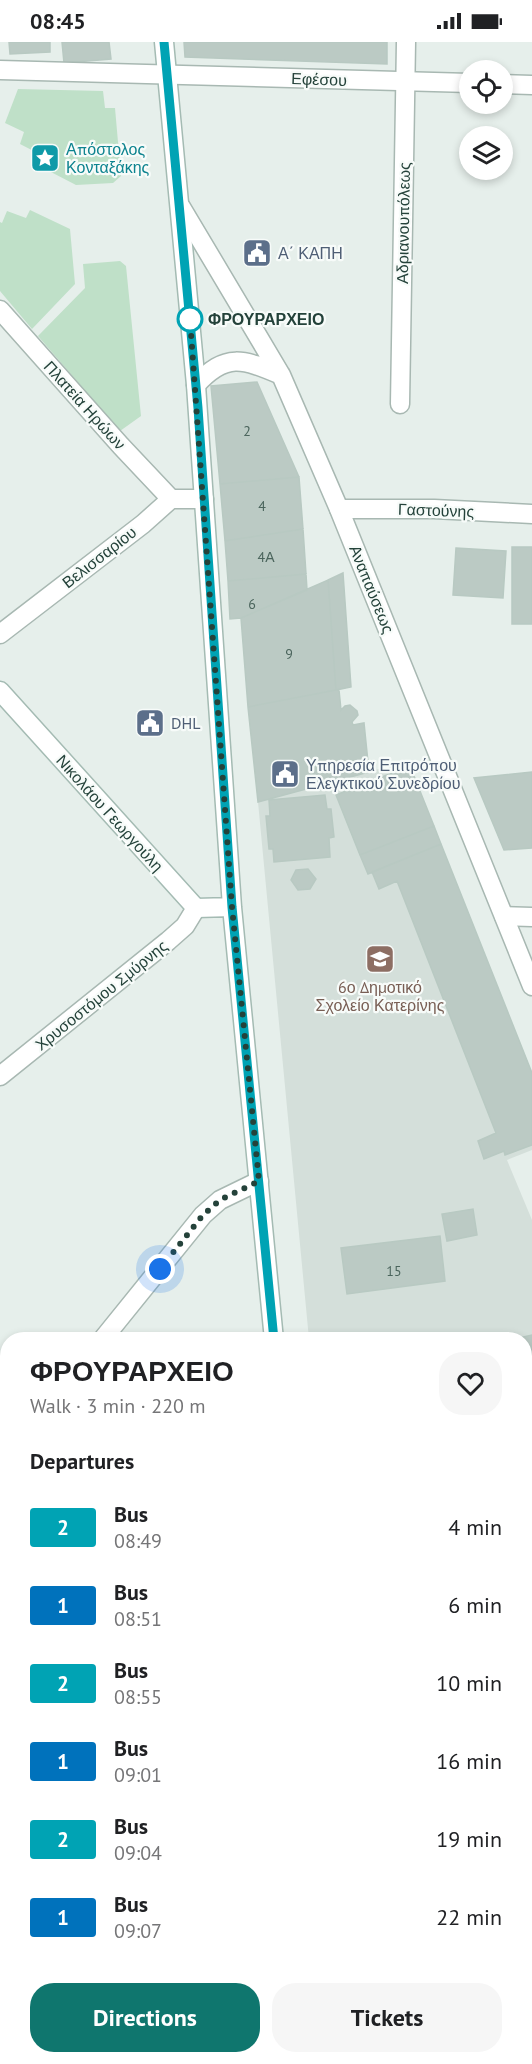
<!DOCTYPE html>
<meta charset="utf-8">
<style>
:root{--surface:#fff;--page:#f6f6f6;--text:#202124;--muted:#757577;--accent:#0f766e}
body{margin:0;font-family:"PT Sans",sans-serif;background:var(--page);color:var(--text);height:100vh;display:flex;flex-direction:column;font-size:22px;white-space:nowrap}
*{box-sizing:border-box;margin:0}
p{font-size:20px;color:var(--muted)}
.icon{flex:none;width:33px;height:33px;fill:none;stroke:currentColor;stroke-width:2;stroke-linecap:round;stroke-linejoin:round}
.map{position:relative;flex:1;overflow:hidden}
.panel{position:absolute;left:0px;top:1290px;width:532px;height:732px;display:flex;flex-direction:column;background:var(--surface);border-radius:24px 24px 0 0;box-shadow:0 3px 9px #0003}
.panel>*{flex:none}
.badge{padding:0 12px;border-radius:4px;font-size:21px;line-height:39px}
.tools{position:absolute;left:459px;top:18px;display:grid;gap:12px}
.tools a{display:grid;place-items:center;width:54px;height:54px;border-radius:50%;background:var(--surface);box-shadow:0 3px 9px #0003;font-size:30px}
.you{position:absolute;width:30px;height:30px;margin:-15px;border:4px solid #fff;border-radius:50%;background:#1a73e8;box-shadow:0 0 0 9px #1a73e833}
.map>.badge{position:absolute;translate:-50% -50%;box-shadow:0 0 0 3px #fff}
h2{padding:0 30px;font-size:22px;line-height:54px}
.round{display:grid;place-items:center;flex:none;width:63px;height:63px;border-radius:24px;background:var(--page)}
.head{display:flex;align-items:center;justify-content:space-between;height:102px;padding:0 30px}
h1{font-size:28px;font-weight:600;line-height:45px}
.primary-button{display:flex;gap:12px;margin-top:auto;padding:12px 30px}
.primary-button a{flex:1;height:69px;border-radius:24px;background:var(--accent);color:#fff;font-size:24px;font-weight:600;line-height:69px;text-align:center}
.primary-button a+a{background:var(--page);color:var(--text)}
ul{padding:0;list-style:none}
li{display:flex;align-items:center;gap:18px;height:78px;padding:0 30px}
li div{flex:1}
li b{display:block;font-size:22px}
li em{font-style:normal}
li .badge{min-width:66px;font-weight:700;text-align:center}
.status{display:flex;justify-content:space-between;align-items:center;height:42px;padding:0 30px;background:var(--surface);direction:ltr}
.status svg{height:16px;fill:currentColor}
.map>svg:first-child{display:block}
.built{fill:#d4dfda}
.green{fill:#bfe0c8}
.building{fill:#bbcac4;stroke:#b8c9c2;stroke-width:1.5}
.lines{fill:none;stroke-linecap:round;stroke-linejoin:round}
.minor-casing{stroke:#a8b8b2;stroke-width:21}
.tertiary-casing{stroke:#a8b8b2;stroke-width:21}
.secondary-casing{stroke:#a4bbb3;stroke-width:21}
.minor{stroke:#fff;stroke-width:18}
.tertiary{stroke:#fff;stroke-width:18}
.secondary{stroke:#fff;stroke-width:18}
.line-casing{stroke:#fff;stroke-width:14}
.line{stroke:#00a3b4;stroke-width:9}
.walk{stroke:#24423a;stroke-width:6;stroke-dasharray:0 10.8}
.stop-dot{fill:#fff;stroke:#00a3b4;stroke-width:3}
.labels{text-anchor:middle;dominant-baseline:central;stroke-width:4.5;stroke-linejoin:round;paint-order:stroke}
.number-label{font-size:14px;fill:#4a645c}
.street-label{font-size:16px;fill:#24423a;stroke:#f7fbf9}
.culture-label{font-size:16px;fill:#0d838f;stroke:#f7fbf9;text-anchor:start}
.service-label{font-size:16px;fill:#4e5e75;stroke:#f7fbf9;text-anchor:start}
.stop-label{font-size:16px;font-weight:bold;fill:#24423a;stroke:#f7fbf9;text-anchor:start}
.education-label{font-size:16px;fill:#785e54;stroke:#f7fbf9}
</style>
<div class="status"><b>08:45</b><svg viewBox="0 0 49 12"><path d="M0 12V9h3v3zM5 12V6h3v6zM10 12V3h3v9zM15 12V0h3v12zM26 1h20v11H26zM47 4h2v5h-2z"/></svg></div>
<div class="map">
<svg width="532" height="2022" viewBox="0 0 532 2022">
<rect width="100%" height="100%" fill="#e6efeb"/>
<path class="built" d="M408 719 532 1031V1108L507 1118 532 1178V1367L525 1369V1298L309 1297 258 760Z
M180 2015H299L300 2022H216Z"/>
<path class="green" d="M18 47 103 49 105 66H115L121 134 113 141 76 143 47 128 51 118 20 102 24 90 5 81Z
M30 168 70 187 75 242 32 287 0 249V180L2 181 7 169 26 176Z
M120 219 126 224 141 374 120 389 38 294 85 246 83 222Z"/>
<path class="building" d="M9 0H50V10L10 12Z
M62 0H109L111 17 64 21Z
M184 0H387V22L185 15Z
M257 340 299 435 220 442 211 344Z
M299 435 303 487 225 499 220 442Z
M303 487 306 532 228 539 225 499Z
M512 505H532V582H512Z
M456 506 506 509 503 556 453 553Z
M343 531 351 645 336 648 328 538Z
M306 532 307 548 241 576 230 577 228 539Z
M328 538 336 648 248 665 241 576Z
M336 648H339L341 668 345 664 350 663 357 669 358 673 352 680 353 683 364 681 369 730 258 760 248 665Z
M410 724 434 784 360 813 336 753Z
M532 730V806L504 808 474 736Z
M325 753 327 767H331L334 795 329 796 330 815 274 820 273 807H269L266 774H270L269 758Z
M434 784 441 802 368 832 360 813Z
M441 802 532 1031V1103L505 1113 504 1109 484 1117 478 1099 496 1091 397 839 379 847 372 830Z
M308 827 316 837 310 847 298 848 291 838 296 828Z
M473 1167 477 1193 447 1199 442 1172Z
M440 1194 445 1239 347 1252 341 1206Z
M532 1293V1367L525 1369V1298H510Z
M532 1370V1485L525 1487V1371Z
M0 1509 8 1520V1631L0 1620Z
M0 1774 8 1785V1922L2 1926 0 1923Z
M532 1989V2014L525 2011Z
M368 2014H421L446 2022H368Z"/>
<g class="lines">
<g class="minor-casing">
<path id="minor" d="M0 268 121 404 171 457
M400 362 406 0
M339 467H434L532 472
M0 592 143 482 171 457H204
M504 874 532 875
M0 1034 168 899 185 884 196 866
M102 1298 203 1173 220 1158 259 1139
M0 1431 8 1421
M0 1462 8 1472
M525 1776 532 1779
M494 2014 520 2022"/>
</g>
<g class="tertiary-casing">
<path id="tertiary" d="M0 28 470 41
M502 42 532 43
M181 165 281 333 339 467 532 944
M196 343C226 310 243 317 281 333"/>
</g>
<g class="secondary-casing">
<path id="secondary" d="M164 0 196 343 232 865 274 1298
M0 649 196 866 232 865
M344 2014 345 2022"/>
</g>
<use href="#minor" class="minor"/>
<use href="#tertiary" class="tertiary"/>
<use href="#secondary" class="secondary"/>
</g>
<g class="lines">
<g class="line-casing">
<path id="line" d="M164 0 198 366 232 865 274 1298"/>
</g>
<use href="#line" class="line"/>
<path class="walk" d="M160 1227 203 1173 220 1158 259 1139 232 865 190 277"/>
</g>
<defs>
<g id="sight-square" transform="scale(1.5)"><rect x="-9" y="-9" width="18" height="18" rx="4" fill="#0f9aa8" stroke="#f7fbf9"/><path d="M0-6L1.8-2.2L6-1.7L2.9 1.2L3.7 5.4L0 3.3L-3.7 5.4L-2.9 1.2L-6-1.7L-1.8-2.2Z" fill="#fff"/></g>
<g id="civic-square" transform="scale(1.5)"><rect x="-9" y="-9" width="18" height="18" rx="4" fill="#5c6f8a" stroke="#f7fbf9"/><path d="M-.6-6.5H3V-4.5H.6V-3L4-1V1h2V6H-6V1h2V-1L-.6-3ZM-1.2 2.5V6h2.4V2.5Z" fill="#fff"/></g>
<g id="school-square" transform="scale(1.5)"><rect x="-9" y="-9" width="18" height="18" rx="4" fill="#8d6e63" stroke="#f7fbf9"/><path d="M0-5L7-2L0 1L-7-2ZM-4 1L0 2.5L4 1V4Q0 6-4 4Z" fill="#fff"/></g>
</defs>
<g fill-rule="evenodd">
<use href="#sight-square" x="45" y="116"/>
<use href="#civic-square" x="257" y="211"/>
<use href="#civic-square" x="150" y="681"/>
<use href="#civic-square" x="285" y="732"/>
<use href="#school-square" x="380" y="917"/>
</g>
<circle class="stop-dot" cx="190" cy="277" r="12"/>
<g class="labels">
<g class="number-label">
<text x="247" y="389">2</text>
<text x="262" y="464">4</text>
<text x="266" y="515">4Α</text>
<text x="252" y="562">6</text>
<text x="289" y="612">9</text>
<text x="394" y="1229">15</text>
</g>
<g class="street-label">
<text transform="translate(319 37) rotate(2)">Εφέσου</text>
<text transform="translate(403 181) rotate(-89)">Αδριανουπόλεως</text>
<text transform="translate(85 363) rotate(48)">Πλατεία Ηρώων</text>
<text transform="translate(436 468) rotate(2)">Γαστούνης</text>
<text transform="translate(99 515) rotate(-38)">Βελισσαρίου</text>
<text transform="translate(372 547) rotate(68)">Αναπαύσεως</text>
<text transform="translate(110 771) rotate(48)">Νικολάου Γεωργούλη</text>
<text transform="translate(101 953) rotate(-39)">Χρυσοστόμου Σμύρνης</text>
</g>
<g class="culture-label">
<text x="66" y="107">Απόστολος<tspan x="66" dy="18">Κονταξάκης</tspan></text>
</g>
<g class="service-label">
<text x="278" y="211">Α΄ ΚΑΠΗ</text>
<text x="171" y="681">DHL</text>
<text x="306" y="723">Υπηρεσία Επιτρόπου<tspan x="306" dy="18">Ελεγκτικού Συνεδρίου</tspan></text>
</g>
<g class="stop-label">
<text x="208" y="277">ΦΡΟΥΡΑΡΧΕΙΟ</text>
</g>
<g class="education-label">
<text x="380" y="945">6ο Δημοτικό<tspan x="380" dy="18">Σχολείο Κατερίνης</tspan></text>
</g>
</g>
</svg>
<div class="tools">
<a><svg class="icon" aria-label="locate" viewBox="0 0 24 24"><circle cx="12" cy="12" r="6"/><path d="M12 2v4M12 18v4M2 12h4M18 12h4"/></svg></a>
<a><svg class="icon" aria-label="layers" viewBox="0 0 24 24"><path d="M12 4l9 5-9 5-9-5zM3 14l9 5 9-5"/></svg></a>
</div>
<div class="you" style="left:160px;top:1227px"></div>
<section class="panel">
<div class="head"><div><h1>ΦΡΟΥΡΑΡΧΕΙΟ</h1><p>Walk · 3 min · 220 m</p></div><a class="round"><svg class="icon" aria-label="heart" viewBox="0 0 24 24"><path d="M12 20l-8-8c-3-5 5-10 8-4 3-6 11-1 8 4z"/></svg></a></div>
<h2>Departures</h2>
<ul>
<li><span class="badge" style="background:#00a3b4;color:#fff">2</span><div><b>Bus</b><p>08:49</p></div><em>4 min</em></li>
<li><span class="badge" style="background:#0072bc;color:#fff">1</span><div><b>Bus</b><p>08:51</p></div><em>6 min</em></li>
<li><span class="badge" style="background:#00a3b4;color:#fff">2</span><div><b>Bus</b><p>08:55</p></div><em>10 min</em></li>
<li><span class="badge" style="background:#0072bc;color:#fff">1</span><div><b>Bus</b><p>09:01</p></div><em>16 min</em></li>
<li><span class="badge" style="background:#00a3b4;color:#fff">2</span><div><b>Bus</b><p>09:04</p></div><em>19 min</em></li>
<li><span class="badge" style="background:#0072bc;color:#fff">1</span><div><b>Bus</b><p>09:07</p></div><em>22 min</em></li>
</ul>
<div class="primary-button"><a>Directions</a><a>Tickets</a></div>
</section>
</div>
